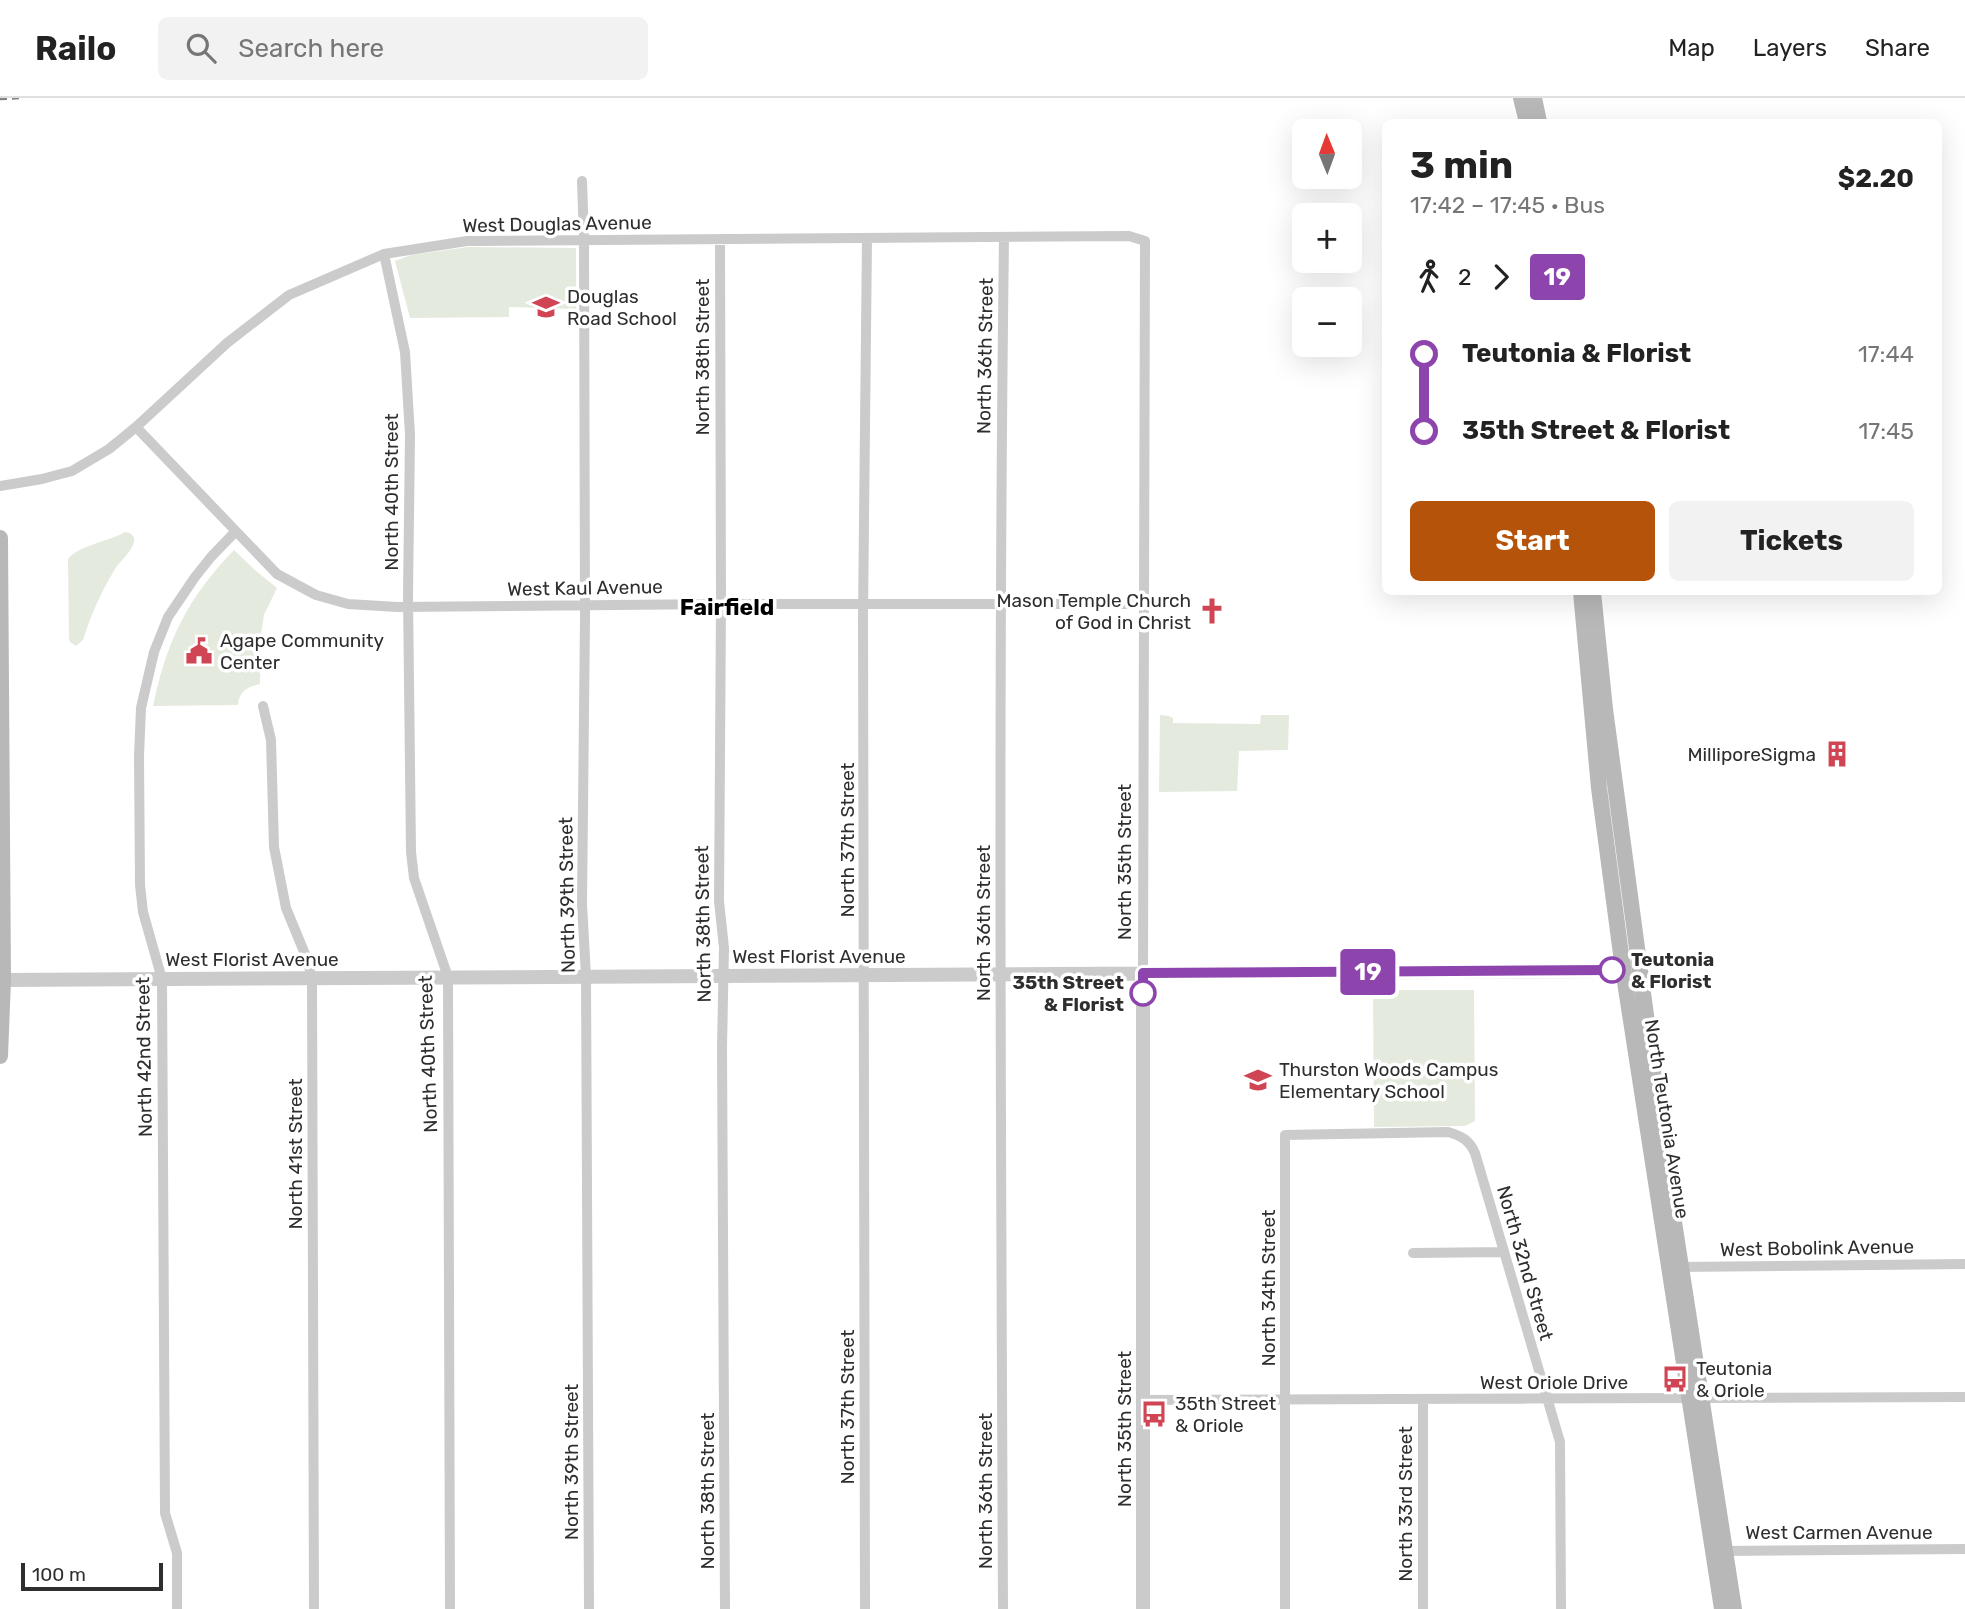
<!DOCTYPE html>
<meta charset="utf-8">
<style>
:root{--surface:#fff;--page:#f2f2f2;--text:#222;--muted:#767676;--line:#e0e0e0;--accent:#b45309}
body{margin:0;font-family:Rubik,sans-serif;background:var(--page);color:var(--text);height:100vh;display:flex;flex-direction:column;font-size:26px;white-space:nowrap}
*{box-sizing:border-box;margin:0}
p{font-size:23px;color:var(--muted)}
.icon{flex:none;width:38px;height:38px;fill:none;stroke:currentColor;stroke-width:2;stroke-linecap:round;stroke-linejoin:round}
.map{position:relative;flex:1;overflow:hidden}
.side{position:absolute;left:1382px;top:21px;width:560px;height:476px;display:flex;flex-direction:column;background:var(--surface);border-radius:10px;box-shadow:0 7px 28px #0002}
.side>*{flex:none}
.badge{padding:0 14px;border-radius:5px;font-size:24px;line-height:46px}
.needle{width:46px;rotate:359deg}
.buttons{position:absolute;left:1292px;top:21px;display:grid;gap:14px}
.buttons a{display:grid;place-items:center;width:70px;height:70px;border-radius:10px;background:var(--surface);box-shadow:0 7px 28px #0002;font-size:35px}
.scale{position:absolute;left:21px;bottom:18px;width:142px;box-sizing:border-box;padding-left:7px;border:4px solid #2e2e2e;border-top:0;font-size:19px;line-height:24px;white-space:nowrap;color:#2e2e2e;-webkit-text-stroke:5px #fff;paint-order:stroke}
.map>.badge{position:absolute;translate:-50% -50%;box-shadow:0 0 0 4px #fff}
.legs{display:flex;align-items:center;gap:10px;height:77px;padding:0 28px;font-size:23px}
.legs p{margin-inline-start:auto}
.headline{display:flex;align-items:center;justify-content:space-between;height:119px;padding:0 28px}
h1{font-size:38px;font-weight:700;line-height:52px}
.button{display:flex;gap:14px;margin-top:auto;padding:14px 28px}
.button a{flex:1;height:80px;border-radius:10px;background:var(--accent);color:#fff;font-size:28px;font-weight:700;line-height:80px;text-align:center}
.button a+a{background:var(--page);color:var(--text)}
ul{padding:0 28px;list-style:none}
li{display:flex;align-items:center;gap:24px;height:77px;font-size:26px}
li i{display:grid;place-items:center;width:10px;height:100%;margin:0 9px;background:currentColor}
li i::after{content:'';width:18px;height:18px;margin:-9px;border:5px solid;border-radius:50%;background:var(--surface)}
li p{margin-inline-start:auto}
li:first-child i{background:linear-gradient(#0000 50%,currentColor 0)}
li:last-child i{background:linear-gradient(currentColor 50%,#0000 0)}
header{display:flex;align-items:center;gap:42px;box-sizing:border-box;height:98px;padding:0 35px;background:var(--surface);border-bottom:2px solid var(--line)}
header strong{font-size:33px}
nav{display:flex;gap:38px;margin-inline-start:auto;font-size:24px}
.search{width:490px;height:63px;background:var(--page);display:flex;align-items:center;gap:18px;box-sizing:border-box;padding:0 24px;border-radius:10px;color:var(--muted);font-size:26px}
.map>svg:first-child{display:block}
.green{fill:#e5eade}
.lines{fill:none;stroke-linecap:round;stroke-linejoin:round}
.minor{stroke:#cbcbcb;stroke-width:10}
.tertiary{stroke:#cbcbcb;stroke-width:14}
.secondary{stroke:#b8b8b8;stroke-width:16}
.rail{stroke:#838383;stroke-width:2.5;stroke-dasharray:7 5;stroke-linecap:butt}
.line-1-casing{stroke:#fff;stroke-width:16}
.line-1{stroke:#8e44ad;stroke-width:10}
.stop-1-dot{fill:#fff;stroke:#8e44ad;stroke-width:3.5}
.labels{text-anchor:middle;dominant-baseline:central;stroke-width:7;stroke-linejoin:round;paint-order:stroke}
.street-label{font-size:19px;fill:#2e2e2e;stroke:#fff}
.poi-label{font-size:19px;fill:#2e2e2e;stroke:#fff;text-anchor:start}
.stop-label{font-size:19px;font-weight:bold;fill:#2e2e2e;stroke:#fff;text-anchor:start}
.quarter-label{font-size:23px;font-weight:bold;fill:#000;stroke:#fff}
</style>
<header>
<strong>Railo</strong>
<div class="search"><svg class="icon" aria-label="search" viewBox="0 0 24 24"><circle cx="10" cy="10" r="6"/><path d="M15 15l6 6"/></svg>Search here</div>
<nav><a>Map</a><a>Layers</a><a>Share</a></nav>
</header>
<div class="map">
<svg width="1965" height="1511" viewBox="0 0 1965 1511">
<rect width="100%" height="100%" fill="#fff"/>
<path class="green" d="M468 149 576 150V211L509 209V219L410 220 395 163 411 157Z
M125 434 130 435C133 438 135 439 134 444 132 454 120 463 115 471 101 494 91 517 83 542L76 548 70 544 69 541 68 461C79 447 108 444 125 434Z
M234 452 256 473 277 490 264 517 261 537 260 586C248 589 239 593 238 607L153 608C167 542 187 501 234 452Z
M1160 617 1169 618 1173 620V625L1260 626 1261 617H1289L1288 652 1239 653 1237 693 1159 694Z
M1373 892H1474L1475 1023 1465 1028 1374 1029Z"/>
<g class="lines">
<path class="minor" d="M582 83 584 141 585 520 582 806 586 878 589 1511
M720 141 721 506 719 803 724 850 722 949 725 1511
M384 156 405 254 410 337 408 498 411 754 414 780 448 879 450 1511
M136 329 277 476 316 497 348 506 397 509 721 506H1145
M0 388 42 381 72 373 109 351 136 329 227 245 289 197 384 156 467 143 1129 138 1145 143 1143 875
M263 608 271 642 274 749 286 810 307 861 312 880 314 1511
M1413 1155 1504 1154
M1677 1169 1965 1166
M1143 1302 1965 1299
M1423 1302V1511
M1719 1453 1965 1451
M177 1511V1455L165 1415 162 881 143 814 140 787 139 658 141 610 154 554 168 519 195 479 211 459 235 434
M865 1511 863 518 867 140
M1003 1511C1001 1054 998 597 1004 140
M1285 1511V1037L1448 1034C1462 1038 1469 1042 1475 1055L1560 1344 1561 1511"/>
<path class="tertiary" d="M1143 875V1511
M0 882 1605 873 1639 869"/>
<path class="secondary" d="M1521 0 1527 24
M1534 0 1539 24
M0 440 3 882 0 958
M1581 494 1599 690 1623 871 1722 1511
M1593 494 1605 611 1650 947 1661 1040 1734 1511"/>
<path class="rail" d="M0 1 21 0"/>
</g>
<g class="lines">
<g class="line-1-casing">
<path id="line-1" d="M1143 895V875L1612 872"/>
</g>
<use href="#line-1" class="line-1"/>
</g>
<defs>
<g id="school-bare" transform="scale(2.1)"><path d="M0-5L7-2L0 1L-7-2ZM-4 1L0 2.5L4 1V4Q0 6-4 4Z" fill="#d04554" stroke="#fff" stroke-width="2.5" paint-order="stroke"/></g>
<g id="church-bare" transform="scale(2.1)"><path d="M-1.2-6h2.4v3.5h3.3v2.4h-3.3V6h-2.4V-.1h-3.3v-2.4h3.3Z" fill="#d04554" stroke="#fff" stroke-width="2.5" paint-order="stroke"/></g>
<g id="civic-bare" transform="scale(2.1)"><path d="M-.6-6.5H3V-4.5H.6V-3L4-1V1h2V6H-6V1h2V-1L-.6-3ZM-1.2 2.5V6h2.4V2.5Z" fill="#d04554" stroke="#fff" stroke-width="2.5" paint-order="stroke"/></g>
<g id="building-bare" transform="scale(2.1)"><path d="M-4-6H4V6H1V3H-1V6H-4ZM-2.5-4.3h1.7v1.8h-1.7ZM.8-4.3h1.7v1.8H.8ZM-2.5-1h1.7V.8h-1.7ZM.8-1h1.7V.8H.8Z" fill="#d04554" stroke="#fff" stroke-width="2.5" paint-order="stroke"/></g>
<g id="bus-bare" transform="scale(2.1)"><path d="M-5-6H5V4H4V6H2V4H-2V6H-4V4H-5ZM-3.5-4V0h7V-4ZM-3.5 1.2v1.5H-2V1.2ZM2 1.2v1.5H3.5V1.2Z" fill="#d04554" stroke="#fff" stroke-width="2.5" paint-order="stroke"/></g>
</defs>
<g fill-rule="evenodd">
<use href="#school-bare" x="546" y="209"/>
<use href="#church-bare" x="1212" y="513"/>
<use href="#civic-bare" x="199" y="553"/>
<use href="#building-bare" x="1837" y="656"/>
<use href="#school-bare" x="1258" y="982"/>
<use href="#bus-bare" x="1675" y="1281"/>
<use href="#bus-bare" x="1154" y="1316"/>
</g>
<g class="stop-1-dot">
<circle cx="1612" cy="872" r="12"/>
<circle cx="1143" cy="895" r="12"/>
</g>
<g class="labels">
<g class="street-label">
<text transform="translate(557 126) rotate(-1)">West Douglas Avenue</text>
<text transform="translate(985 258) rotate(-89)">North 36th Street</text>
<text transform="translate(702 259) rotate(-90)">North 38th Street</text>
<text transform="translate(391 394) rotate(-90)">North 40th Street</text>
<text transform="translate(585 490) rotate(-1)">West Kaul Avenue</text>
<text transform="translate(847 742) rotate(-90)">North 37th Street</text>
<text transform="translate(1124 764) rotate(-90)">North 35th Street</text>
<text transform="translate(567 797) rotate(-91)">North 39th Street</text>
<text transform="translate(983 825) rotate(-90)">North 36th Street</text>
<text transform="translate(703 826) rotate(-91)">North 38th Street</text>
<text x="819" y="858">West Florist Avenue</text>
<text x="252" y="861">West Florist Avenue</text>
<text transform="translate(428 956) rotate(-92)">North 40th Street</text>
<text transform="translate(144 959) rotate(-91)">North 42nd Street</text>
<text transform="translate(1667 1021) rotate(81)">North Teutonia Avenue</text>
<text transform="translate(295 1056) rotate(-90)">North 41st Street</text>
<text transform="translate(1817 1150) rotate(-1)">West Bobolink Avenue</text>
<text transform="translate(1525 1165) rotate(74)">North 32nd Street</text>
<text transform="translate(1268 1190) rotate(-90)">North 34th Street</text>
<text x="1554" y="1284">West Oriole Drive</text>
<text transform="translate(847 1309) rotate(-90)">North 37th Street</text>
<text transform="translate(1124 1331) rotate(-90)">North 35th Street</text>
<text transform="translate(571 1364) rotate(-90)">North 39th Street</text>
<text transform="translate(707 1393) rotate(-90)">North 38th Street</text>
<text transform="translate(985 1393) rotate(-90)">North 36th Street</text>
<text transform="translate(1405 1406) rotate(-90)">North 33rd Street</text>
<text x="1839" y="1434">West Carmen Avenue</text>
</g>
<g class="poi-label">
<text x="567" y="198">Douglas<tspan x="567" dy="22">Road School</tspan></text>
<text x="1191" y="502" text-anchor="end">Mason Temple Church<tspan x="1191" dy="22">of God in Christ</tspan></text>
<text x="220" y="542">Agape Community<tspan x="220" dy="22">Center</tspan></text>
<text x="1816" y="656" text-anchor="end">MilliporeSigma</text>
<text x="1279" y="971">Thurston Woods Campus<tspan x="1279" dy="22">Elementary School</tspan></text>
<text x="1696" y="1270">Teutonia<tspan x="1696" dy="22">&amp; Oriole</tspan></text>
<text x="1175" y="1305">35th Street<tspan x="1175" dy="22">&amp; Oriole</tspan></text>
</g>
<g class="stop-label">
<text x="1631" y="861">Teutonia<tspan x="1631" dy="22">&amp; Florist</tspan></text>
<text x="1124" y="884" text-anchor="end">35th Street<tspan x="1124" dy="22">&amp; Florist</tspan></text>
</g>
<g class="quarter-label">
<text x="727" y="509">Fairfield</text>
</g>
</g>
</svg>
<div class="buttons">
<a><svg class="needle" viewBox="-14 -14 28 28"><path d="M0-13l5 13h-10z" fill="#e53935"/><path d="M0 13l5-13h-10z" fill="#767676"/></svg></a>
<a>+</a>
<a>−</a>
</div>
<div class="scale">100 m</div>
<b class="badge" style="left:1368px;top:874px;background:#8e44ad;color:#fff">19</b>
<section class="side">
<div class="headline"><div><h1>3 min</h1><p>17:42 – 17:45 · Bus</p></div><b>$2.20</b></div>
<div class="legs"><svg class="icon" aria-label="walk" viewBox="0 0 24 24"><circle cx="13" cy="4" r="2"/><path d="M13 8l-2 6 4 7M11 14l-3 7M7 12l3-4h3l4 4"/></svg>2<svg class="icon" aria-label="forward" viewBox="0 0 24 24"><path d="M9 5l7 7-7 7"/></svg><b class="badge" style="background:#8e44ad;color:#fff">19</b></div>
<ul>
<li><i style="color:#8e44ad"></i><b>Teutonia &amp; Florist</b><p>17:44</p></li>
<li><i style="color:#8e44ad"></i><b>35th Street &amp; Florist</b><p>17:45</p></li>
</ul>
<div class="button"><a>Start</a><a>Tickets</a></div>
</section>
</div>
